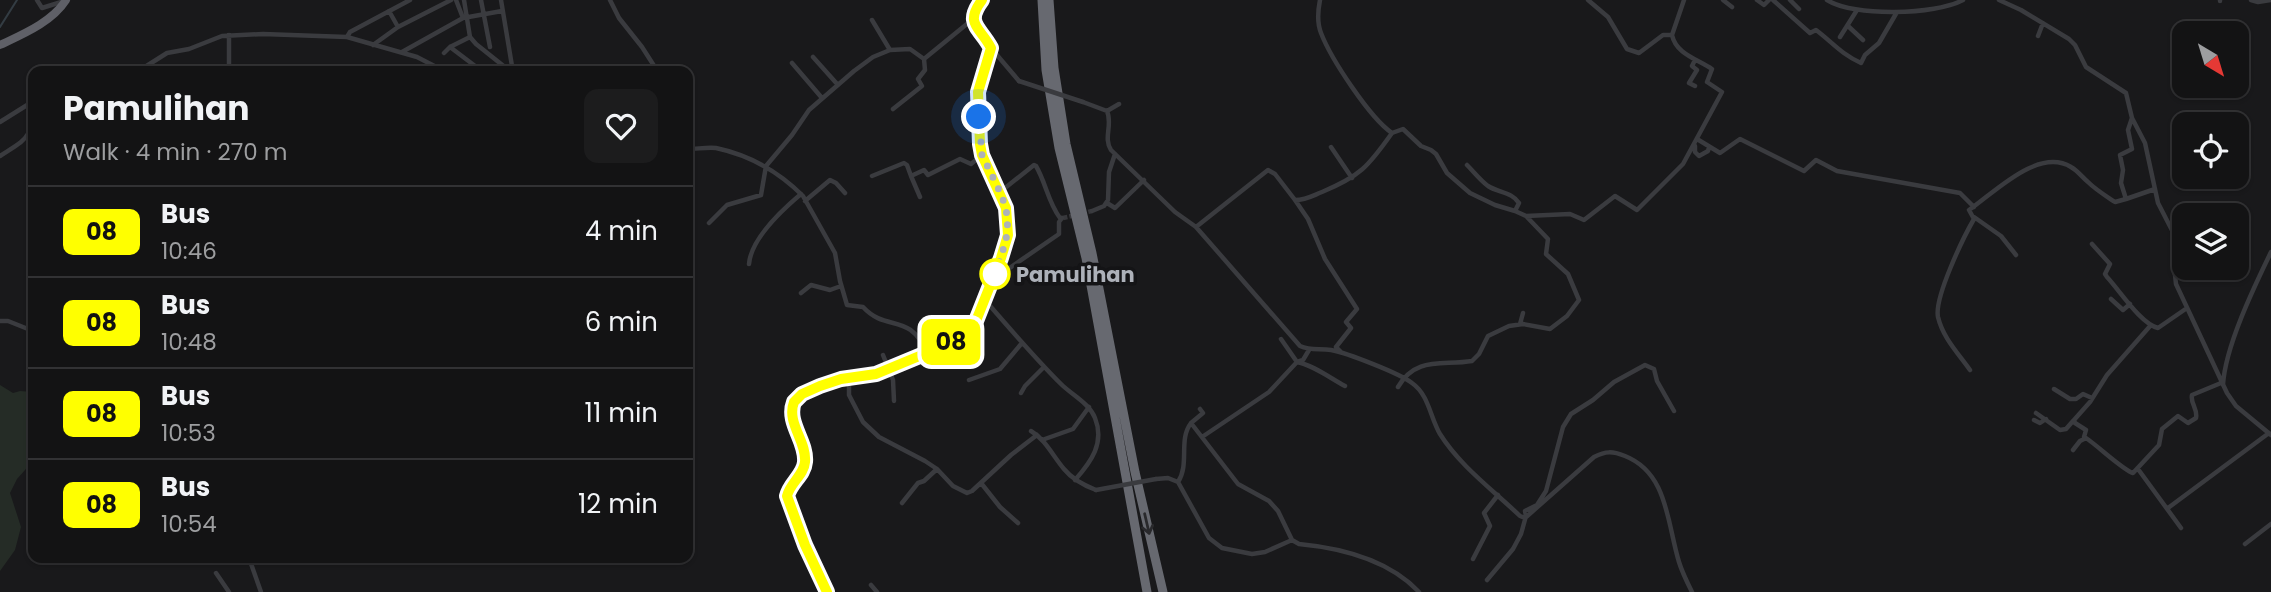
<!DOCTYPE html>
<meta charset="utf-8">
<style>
:root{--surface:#131314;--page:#1c1c1d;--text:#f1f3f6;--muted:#9d9ea0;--line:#323234}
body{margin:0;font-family:Poppins,sans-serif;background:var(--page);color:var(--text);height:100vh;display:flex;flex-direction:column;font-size:26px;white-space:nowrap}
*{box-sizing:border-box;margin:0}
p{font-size:23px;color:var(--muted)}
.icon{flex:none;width:38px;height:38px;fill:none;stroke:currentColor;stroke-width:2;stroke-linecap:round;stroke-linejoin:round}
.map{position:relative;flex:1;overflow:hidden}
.panel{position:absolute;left:28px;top:66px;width:665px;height:497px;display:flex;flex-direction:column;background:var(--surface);border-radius:14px;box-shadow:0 2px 5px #0004,0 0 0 2px var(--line)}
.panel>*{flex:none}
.badge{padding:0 14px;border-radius:10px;font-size:24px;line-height:46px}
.needle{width:46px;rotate:142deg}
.fabs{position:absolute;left:2172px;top:21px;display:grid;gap:14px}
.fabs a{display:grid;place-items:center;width:77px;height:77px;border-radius:14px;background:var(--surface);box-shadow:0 2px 5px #0004,0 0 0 2px var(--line);font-size:35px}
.you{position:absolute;width:35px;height:35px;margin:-18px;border:5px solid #fff;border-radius:50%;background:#1a73e8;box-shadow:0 0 0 10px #1a73e833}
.map>.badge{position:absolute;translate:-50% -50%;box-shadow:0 0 0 4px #fff}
.round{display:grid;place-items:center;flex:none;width:74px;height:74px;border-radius:14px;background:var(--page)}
.summary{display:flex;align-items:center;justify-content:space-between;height:119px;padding:0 35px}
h1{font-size:33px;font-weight:700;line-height:52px}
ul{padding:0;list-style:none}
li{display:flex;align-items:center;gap:21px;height:91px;padding:0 35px;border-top:2px solid var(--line)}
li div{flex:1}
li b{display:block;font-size:26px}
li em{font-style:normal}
li .badge{min-width:77px;font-weight:700;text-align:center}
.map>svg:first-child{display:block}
.green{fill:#252c26}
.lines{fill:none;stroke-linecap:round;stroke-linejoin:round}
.stream{stroke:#333c43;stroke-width:2}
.minor-tunnel{stroke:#37373b;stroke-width:4.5;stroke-dasharray:4.5 2;stroke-linecap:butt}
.minor{stroke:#3a3b3f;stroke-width:4.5}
.primary{stroke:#57585e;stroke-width:8}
.trunk{stroke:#5f6067;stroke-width:8}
.motorway{stroke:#676970;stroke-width:9}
.minor-bridge{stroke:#3a3b3f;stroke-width:4.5}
.oneway{stroke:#29292c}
.line-casing{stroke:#fff;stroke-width:16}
.line{stroke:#ff0;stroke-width:10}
.walk{stroke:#adb1b9;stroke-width:7;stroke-dasharray:0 12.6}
.stop-dot{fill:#fff;stroke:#ff0;stroke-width:3.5}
.labels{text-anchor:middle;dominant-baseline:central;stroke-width:7;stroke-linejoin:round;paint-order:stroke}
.stop-label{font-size:21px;font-weight:bold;fill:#adb1b9;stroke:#141416;text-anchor:start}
</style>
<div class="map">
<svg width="2271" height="592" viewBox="0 0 2271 592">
<rect width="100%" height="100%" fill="#19191b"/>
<path class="green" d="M0 385 13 393 20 391 33 392V461L17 479 10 493 21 527 15 550 0 571Z"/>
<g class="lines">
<path class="stream" d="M0 27 17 0"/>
<path class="minor-tunnel" d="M1063 218 1092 211"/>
<path class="minor" d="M37 0 42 8 61 2
M456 0 463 18
M464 0 470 37
M481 0 490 47
M501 0 513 72
M610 0 619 18 642 47 658 72
M1588 0 1608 17 1627 49 1639 53 1663 35H1672L1684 0
M1723 0 1732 7
M1757 0 1764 5 1769 0
M1773 0 1810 33 1816 30C1832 42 1841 54 1861 63L1865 55 1879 43 1897 12
M1790 0 1799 9
M1827 0C1854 17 1935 15 1963 0
M1999 0 2021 10 2069 39 2075 45 2086 67 2126 93 2132 118 2145 143 2158 203 2176 238 2178 251 2174 266 2176 284 2227 393 2236 406 2271 435
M2220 0V1
M2251 0 2258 2 2271 0
M389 11 398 27
M872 20 890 50
M1848 26 1863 40
M2038 36 2043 23
M347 37 350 32 410 0
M1840 37 1857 10
M373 45 398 27 451 0
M450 47 483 72
M991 48 1019 81
M402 52 463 18 502 11
M444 53 450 47 470 37 476 44 511 72
M813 57 838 85
M792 63 822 98
M229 68V35
M137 72 167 53 189 49 222 36 263 34 347 37 417 57 446 72
M1695 86 1689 83 1697 70 1692 66 1695 60
M1083 102 1107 111C1113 124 1103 138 1111 150L1175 212 1196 227 1300 346C1311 351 1320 348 1331 350 1347 353 1399 373 1412 383 1429 395 1430 417 1440 434 1460 466 1493 490 1520 516L1525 518 1594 457C1606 451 1612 451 1625 456 1668 473 1667 523 1679 562 1682 572 1687 582 1692 592
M893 109 922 86 918 79 925 70 924 59
M1107 111 1119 104
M0 122 32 102
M1392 133 1403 129 1421 146 1431 150 1436 154 1447 173 1470 193 1495 205 1515 211 1526 216 1548 239 1546 254 1568 274 1579 300 1567 316 1550 329 1523 324 1509 326 1488 336 1479 354 1472 361C1442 366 1416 356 1398 387
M1697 139 1720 153 1740 139 1804 171 1816 160 1837 171 1960 193 1974 207
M1695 146V152L1699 156 1708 151 1709 147
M1331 147 1352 178
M688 149C697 149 707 147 716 148 749 155 779 172 803 196L835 253 840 281 847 305 863 307C887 333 909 311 927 353
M0 156C29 137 32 139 32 102
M1467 165C1474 172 1480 180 1488 186 1499 193 1512 192 1519 203L1515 211
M872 176 904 163 907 165 911 176 924 170 928 175 960 159 971 164 982 155
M911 176 920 197
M1000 192 1034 165 1036 166C1046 183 1048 202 1060 218
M2126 199 2155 189
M1295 200 1308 219 1325 259 1357 309 1346 322 1351 328 1336 347 1341 352
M805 201 830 180 836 183 845 193
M1107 203 1115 208 1144 180
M1092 211 1104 206 1108 200 1109 172 1115 154
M1526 216 1570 214 1584 220 1615 196 1637 210 1683 164 1722 92 1707 82 1712 69C1697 59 1676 54 1672 35
M1974 217 2001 236 2016 255
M709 223 727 205 761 195 766 166 792 135 809 110 854 71 873 57 890 50 910 49 924 59 973 19
M1196 227 1268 170 1275 174 1295 200C1306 200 1312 196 1322 192 1360 176 1368 167 1392 133 1370 118 1331 59 1321 33 1317 23 1318 10 1320 0
M2092 244 2110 264 2105 274 2107 277C2120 291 2141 324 2158 328L2187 308
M749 264C751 239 782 210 801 194
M995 278 1059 234V222L1062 218
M801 293 811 285 830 290 841 286
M2111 299 2123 310 2130 304
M985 300C1010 329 1034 357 1061 384 1072 395 1089 403 1095 418 1105 443 1091 462 1075 480
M0 321H8L33 331
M1520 324 1523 313
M1281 339 1297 362C1313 365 1330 378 1345 386
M883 355 893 380 894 401
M1970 370C1958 353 1943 338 1938 317 1934 298 1963 238 1974 219L1969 210C1994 193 2038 147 2071 167 2078 171 2082 177 2088 182 2096 190 2106 196 2115 202L2126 199 2121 183 2123 170 2120 155 2132 149 2128 130 2132 118
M849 378V395L863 422 879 437 925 461 937 469 953 486 967 493 972 491 1011 455 1037 435
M969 380 1000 369 1022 343
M2223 385C2225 347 2254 287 2271 252
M2054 389 2070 399H2076L2083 394 2092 398
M1021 393 1025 386 1044 367
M2036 413 2060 430 2066 429 2073 421
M2034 420 2040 423 2046 419
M1191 423 1203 413 1200 409
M1031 431C1045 439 1053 456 1064 469 1072 479 1083 485 1096 490
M1202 437 1269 392 1297 362 1303 360 1309 350
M2084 437 2086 430 2075 423 2074 420 2090 402 2107 375 2151 325
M1042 440 1073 429 1089 407
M2073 450 2080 441 2086 438C2098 446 2123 470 2133 473L2159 445 2162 429 2178 416 2188 423 2196 418C2198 409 2190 403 2192 395L2221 383
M2138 469 2181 528
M1156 479 1168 478 1178 482 1209 538 1222 548 1252 554 1265 552 1292 540 1299 544C1341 548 1389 560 1419 592
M1178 482C1190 464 1178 440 1191 423L1238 484 1269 501 1278 511 1292 540
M981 483 1000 507 1018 523
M902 503 918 483 924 481 937 469
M2168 508 2269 433
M2245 544 2271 524
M249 558 261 592
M1473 559 1490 526 1484 513 1498 495
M216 573 229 592
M1487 580 1513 549 1521 534 1526 516 1525 511 1537 505 1546 491 1563 427 1571 414 1593 400 1614 382 1645 365 1654 369 1657 381 1674 411
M871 585 877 592"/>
<path class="primary" d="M827 592 805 545 787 496C790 482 807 473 805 458 803 442 788 423 792 407 799 378 858 381 879 373 905 364 931 351 958 340L967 333 976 322 1001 258 1008 235 1006 208 982 155 979 134 978 92 991 48C980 27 964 24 982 0"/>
<path class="trunk" d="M0 45C23 34 52 22 66 0"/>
<path class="motorway" d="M1042 0 1046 70 1059 148 1086 258 1147 592
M1049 0 1054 68 1066 144 1092 253 1135 472 1163 592"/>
<path class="minor-bridge" d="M1019 81 1083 102
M1096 490 1156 479"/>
</g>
<defs><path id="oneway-shaft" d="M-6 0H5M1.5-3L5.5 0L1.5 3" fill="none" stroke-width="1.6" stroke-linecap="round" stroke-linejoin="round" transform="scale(1.75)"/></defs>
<use class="oneway" href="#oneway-shaft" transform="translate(1147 524) rotate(77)"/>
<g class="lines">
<g class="line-casing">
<path id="line" d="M827 592 805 545 787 496C790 483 804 475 805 462 807 441 786 423 794 402L802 394 820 386 841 379 876 374 958 340 970 331 976 321 1001 258 1008 235 1006 208 982 155 980 144 978 92 991 48C980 27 964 24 982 0"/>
</g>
<use href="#line" class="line"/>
<path class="walk" d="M979 117 982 155 1002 196 1008 218 1006 241 995 274"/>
</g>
<circle class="stop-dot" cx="995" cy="274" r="14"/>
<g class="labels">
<g class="stop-label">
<text x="1016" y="274">Pamulihan</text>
</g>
</g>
</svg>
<div class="fabs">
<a><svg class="needle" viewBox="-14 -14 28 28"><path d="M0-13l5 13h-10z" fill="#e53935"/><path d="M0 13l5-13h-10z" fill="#9d9ea0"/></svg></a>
<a><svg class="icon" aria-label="locate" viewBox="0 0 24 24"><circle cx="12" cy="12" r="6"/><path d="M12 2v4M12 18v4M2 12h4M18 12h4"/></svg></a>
<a><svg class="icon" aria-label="layers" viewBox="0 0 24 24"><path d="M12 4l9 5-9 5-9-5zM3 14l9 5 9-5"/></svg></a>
</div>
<div class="you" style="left:979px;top:117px"></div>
<b class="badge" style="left:951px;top:342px;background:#ff0;color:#111">08</b>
<section class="panel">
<div class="summary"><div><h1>Pamulihan</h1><p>Walk · 4 min · 270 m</p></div><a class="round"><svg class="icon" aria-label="heart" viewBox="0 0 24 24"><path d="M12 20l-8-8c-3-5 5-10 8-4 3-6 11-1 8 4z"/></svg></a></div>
<ul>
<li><span class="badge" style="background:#ff0;color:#111">08</span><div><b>Bus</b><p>10:46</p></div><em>4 min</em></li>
<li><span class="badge" style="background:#ff0;color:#111">08</span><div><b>Bus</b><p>10:48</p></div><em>6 min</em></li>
<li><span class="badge" style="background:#ff0;color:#111">08</span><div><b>Bus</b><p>10:53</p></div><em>11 min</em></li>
<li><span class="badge" style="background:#ff0;color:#111">08</span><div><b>Bus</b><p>10:54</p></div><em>12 min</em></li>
</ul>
</section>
</div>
